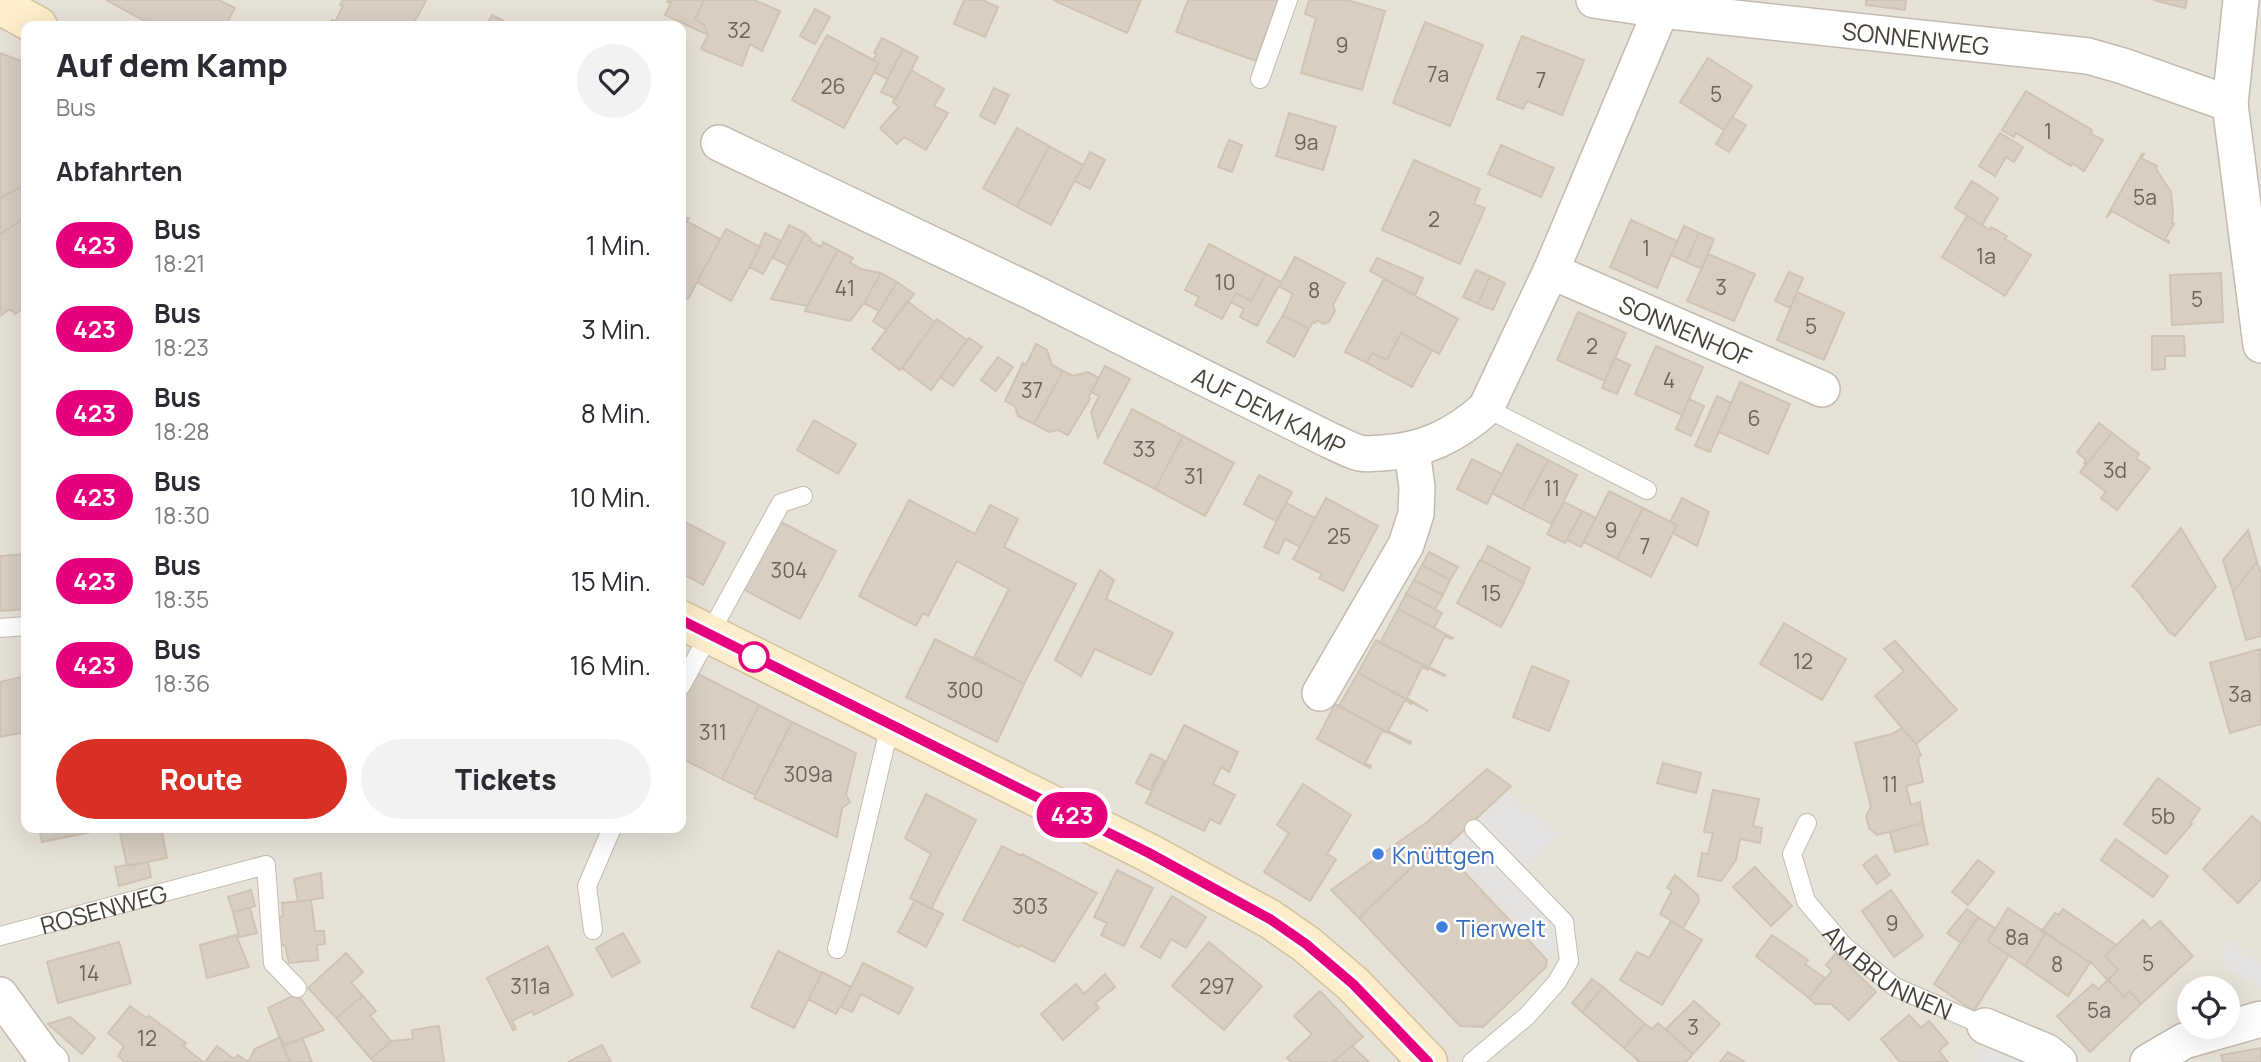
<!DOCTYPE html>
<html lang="de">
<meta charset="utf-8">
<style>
:root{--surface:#fff;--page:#f2f2f3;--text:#2b2b33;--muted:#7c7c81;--accent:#d93025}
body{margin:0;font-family:Manrope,sans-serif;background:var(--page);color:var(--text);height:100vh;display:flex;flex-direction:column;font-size:26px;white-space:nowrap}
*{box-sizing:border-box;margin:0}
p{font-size:23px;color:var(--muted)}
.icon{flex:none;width:38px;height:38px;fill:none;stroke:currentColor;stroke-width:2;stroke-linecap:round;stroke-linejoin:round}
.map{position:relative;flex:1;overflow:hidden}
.panel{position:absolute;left:21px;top:21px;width:665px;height:812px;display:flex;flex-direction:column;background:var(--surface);border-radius:14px;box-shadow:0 7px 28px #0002}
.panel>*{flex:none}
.badge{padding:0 14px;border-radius:23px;font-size:24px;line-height:46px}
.buttons{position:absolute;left:2177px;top:976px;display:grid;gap:14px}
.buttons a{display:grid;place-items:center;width:63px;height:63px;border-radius:50%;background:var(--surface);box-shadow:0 7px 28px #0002;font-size:35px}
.map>.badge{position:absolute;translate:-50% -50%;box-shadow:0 0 0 4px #fff}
h2{padding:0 35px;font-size:26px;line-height:63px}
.round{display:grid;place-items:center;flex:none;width:74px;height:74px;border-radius:37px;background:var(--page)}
.headline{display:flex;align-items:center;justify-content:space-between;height:119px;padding:0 35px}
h1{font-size:33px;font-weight:800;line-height:52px}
.cta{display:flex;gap:14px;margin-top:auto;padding:14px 35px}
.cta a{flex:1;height:80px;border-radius:42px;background:var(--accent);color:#fff;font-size:28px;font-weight:800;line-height:80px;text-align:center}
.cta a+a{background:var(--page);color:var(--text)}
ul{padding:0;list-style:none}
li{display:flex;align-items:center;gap:21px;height:84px;padding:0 35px}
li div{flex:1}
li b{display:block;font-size:26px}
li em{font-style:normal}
li .badge{min-width:77px;font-weight:700;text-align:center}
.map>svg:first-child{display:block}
.residential{fill:#e7e2d8;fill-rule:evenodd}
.parking{fill:#e5e3e1}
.building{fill:#d8cec2;stroke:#cfc3b3;stroke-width:2}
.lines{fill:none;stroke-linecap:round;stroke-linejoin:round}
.lane-casing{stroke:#c2baaf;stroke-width:20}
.street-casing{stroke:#c2baaf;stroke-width:38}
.secondary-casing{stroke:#d1c09b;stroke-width:41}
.lane{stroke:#fff;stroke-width:18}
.street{stroke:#fff;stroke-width:35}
.secondary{stroke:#fcedcb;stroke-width:38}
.line-casing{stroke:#fff;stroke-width:16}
.line{stroke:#e6007e;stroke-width:10}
.stop-dot{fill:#fff;stroke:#e6007e;stroke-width:3.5}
.shop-dot{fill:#3f7fe0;stroke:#fff;stroke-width:2.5}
.labels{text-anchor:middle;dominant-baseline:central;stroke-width:5;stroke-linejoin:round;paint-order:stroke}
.number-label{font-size:21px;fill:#6b645a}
.street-label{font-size:24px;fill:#474038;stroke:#fff}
.shop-label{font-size:24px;fill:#366cbe;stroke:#fff;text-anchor:start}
</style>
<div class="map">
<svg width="2261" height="1062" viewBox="0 0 2261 1062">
<rect width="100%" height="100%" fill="#f4f0e9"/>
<path class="residential" d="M0 0H2261V1062H0ZM26 26H681V828H26ZM2189 989H2228V1027H2189Z"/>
<path class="parking" d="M1506 793 1559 833 1525 872 1573 921 1550 958 1446 849Z
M2232 941 2261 963V988L2223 965 2224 943Z
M1989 1041 2031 1062H1977L1973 1056Z"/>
<path class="building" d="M106 0H219L235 8 225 26H142L145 21Z
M343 0H425L426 1 412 26H329L332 20 335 22 343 6 340 5Z
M668 0H704L695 19 704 25 708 35 665 15 671 2H667Z
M704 0H754L780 11 762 51 750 44 742 66 701 49 708 35 704 25 695 19Z
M964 0H982L998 7 985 37 954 24Z
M1053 0H1141L1127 33Z
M1188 0H1278L1256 61 1176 32Z
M1309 0H1347L1385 11 1362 90 1301 73 1316 18 1305 14Z
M1866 0H1906L1905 10 1866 5Z
M2153 0H2187L2185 8Z
M815 9 830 17 815 44 800 36Z
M492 15 513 26H486Z
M1425 22 1483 45 1450 126 1393 103Z
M827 35 879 63 844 128 792 100Z
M1522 36 1584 60 1562 115 1527 101 1523 109 1497 99Z
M882 38 903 49 887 79 874 72 879 63 873 60 877 54 874 53Z
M903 49 918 57 896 99 881 92Z
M0 53 26 63V180L19 188 0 198Z
M1708 58 1752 86 1724 130 1680 102Z
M911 70 944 89 934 106 948 113 926 150 904 137 897 144 880 128 899 107 893 102Z
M994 88 1009 95 995 124 980 116Z
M2026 91 2092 130 2091 134 2103 140 2084 171 2072 163 2071 166 2016 133 2014 137 2002 130Z
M1289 113 1336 127 1323 170 1276 156Z
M1732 117 1746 125 1729 152 1716 144Z
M1017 128 1049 146 1017 207 983 188Z
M2000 133 2023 147 2014 162 2006 157 1995 176 1979 166Z
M1229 140 1242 145 1232 172 1218 167Z
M1501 145 1554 168 1541 197 1488 174Z
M1049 146 1083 165 1051 225 1017 207Z
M1090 152 1105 160 1090 189 1075 181Z
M2142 154H2144L2141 158 2157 166 2156 169 2171 192 2173 213 2172 223 2174 224 2165 239 2169 241V243L2112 211 2106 218Z
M1414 160 1480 189 1474 204 1485 208 1460 264 1382 230Z
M1972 181 1998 198 1982 225 1955 208Z
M19 188 26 198V217L0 234V198Z
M1967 216 1990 230 1991 227 2007 236 2005 239 2031 255 2005 296 1942 257Z
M26 217V306L15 314 10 309 0 316V234Z
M681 218H689L681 232Z
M1631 220 1677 241 1657 288 1610 267Z
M686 221 720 239 688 299 681 295V232Z
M789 225 805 233 789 266 773 258Z
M1684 226 1699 233 1686 262 1671 255Z
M726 229 760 247 731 301 697 282Z
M765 233 781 241 763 274 750 267Z
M805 233 811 239 810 241 821 247 823 242 838 250 807 306 771 299Z
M1699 233 1714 239 1702 269 1686 262Z
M1209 244 1266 274 1251 301 1236 293 1222 319 1195 305 1199 297 1185 290Z
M838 250 853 258 850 263 861 269 881 273 864 303 850 321 805 311Z
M1708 254 1755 274 1734 321 1687 301Z
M1295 257 1345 283 1333 305 1335 311 1329 322 1323 324 1317 320 1315 323 1313 322 1309 329 1283 315 1293 294 1279 286Z
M1377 258 1423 278 1415 295 1370 271Z
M1476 270 1490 276 1478 304 1463 297Z
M1789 272 1803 278 1790 308 1775 301Z
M881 273 897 282 879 311 864 303Z
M2221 273 2223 322 2172 325 2170 275Z
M1266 274 1281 282 1257 326 1240 317 1244 309 1231 302 1236 293 1251 301Z
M1490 276 1505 283 1493 310 1478 304Z
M1384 279 1458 319 1439 354 1401 333 1387 360 1372 353 1367 363 1345 352Z
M897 282 914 294 886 330 873 321Z
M1797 292 1844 313 1824 360 1777 340Z
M907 301 935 322 900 370 872 349Z
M1578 312 1626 333 1605 381 1557 360Z
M1283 315 1309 329 1294 357 1267 342Z
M937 319 967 340 931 390 902 368Z
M1401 333 1432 350 1412 387 1367 363 1372 353 1387 360Z
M2152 336H2184L2185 356H2165V369L2152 370Z
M969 338 982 347 953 386 940 377Z
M1036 344 1047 350 1052 365 1063 371 1034 424 1018 416 1015 406 1005 401 1023 363 1026 365Z
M1656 346 1703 367 1682 415 1635 394Z
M998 357 1013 367 996 391 981 380Z
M1615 358 1630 365 1617 394 1602 388Z
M1105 366 1130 379 1098 438 1091 412 1099 396 1091 392Z
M1063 371 1073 376 1088 372 1099 378 1088 398 1090 399 1068 435 1058 430 1049 432 1034 424Z
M1740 382 1790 404 1768 454 1719 432Z
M1717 396 1731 403 1710 452 1695 446Z
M1689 399 1704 406 1691 436 1676 429Z
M1132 409 1183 436 1155 489 1104 463Z
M814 420 856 444 838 474 797 450Z
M2099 423 2112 433 2086 465 2084 463 2086 460 2077 452Z
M2112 433 2139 454 2136 458 2150 468 2117 510 2101 498 2106 492 2080 472Z
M1183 436 1234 463 1205 516 1155 489Z
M1517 444 1548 460 1522 509 1492 493Z
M1472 459 1502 474 1487 504 1457 489Z
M1548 460 1577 475 1552 524 1522 509Z
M1259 475 1292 492 1276 521 1244 504Z
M1609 491 1643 508 1617 559 1584 542Z
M1326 498 1378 526 1343 591 1319 578 1322 574 1293 559Z
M1682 498 1709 512 1697 546 1673 533 1677 525 1670 522Z
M909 500 975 534 990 505 1018 519 1004 547 1076 584 1024 684 974 657 1009 589 957 561 928 616 923 613 916 626 859 596Z
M1564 502 1582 511 1565 543 1547 534Z
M1286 503 1315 518 1300 547 1285 539 1278 554 1264 547Z
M1643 508 1677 525 1651 577 1617 559Z
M1582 511 1596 518 1581 547 1567 540Z
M681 520 725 543 703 585 681 573Z
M779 521 836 551 800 619 743 589Z
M2181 528 2216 587 2175 636 2169 632 2137 590 2132 586Z
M2248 530 2257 562 2233 592 2223 560Z
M1488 546 1530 568 1523 583 1481 560Z
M1429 552 1458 567 1450 580 1422 565Z
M26 554V609L0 611V556Z
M1480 560 1524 583 1501 627 1457 603Z
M2257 562 2261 574V636L2246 640 2233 592Z
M1422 565 1450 580 1443 595 1414 580Z
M1100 570 1114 580 1106 599 1173 633 1151 675 1095 649 1081 676 1055 660Z
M1414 580 1443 595 1435 609 1406 594Z
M1406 594 1442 613 1434 628 1398 609Z
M1398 609 1453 638 1451 639 1445 636 1429 667 1445 675 1444 676 1380 643Z
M1784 623 1846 659 1822 700 1760 664Z
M935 639 1024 684 997 742 906 697Z
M1376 640 1430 668 1428 670 1422 667 1407 698 1428 711 1358 673Z
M1895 641 1957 710 1916 744 1875 696 1904 671 1884 649Z
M2260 649 2261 724 2230 733 2210 663Z
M1532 666 1569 681 1549 731 1513 717Z
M696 673 759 705 722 779 681 758V702Z
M1358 673 1411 702V704L1405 700 1388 731 1411 742 1410 744 1339 706Z
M26 676V732L0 737V682Z
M1335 704 1389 733 1382 731 1365 763 1371 766 1370 768 1317 739Z
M759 705 792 722 755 795 722 779Z
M792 722 856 753 846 795 850 802 842 808 837 837 754 798Z
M1184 725 1238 752 1229 772 1221 767 1213 784 1235 795 1220 824 1210 819 1204 831 1146 803Z
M1902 728 1916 744 1921 755 1918 759 1923 782 1906 786 1911 805 1920 802 1923 823 1877 835 1869 828 1866 816 1871 807 1855 743 1892 734Z
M1151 754 1165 761 1150 790 1136 783Z
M1663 763 1701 773 1696 793 1657 783Z
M1487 769 1511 786 1443 850 1437 843 1359 918 1331 890 1427 822Z
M2158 778 2200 809 2190 823 2192 824 2166 854 2124 824Z
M1303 784 1351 815 1327 854 1336 859 1310 901 1264 872 1289 833 1277 825Z
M1713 790 1759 799 1753 826 1762 828 1760 843 1740 839 1736 860 1721 881 1698 876 1702 853 1708 854 1713 833 1704 832Z
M926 794 976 820 931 909 910 898 931 854 905 838Z
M2252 816 2261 824V879L2238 903 2203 869Z
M1923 823 1928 844 1895 852 1890 832Z
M39 828H111L42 842Z
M119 828H161L167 858 127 866Z
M2116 839 2168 876 2153 897 2101 860Z
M1437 843 1547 960 1546 967 1483 1027 1460 1026 1359 918Z
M1002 846 1021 856 1022 854 1097 893 1054 962 1021 945 1019 947 963 920Z
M1876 855 1890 875 1877 884 1863 865Z
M1978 860 1994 872 1968 905 1952 892Z
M148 862 151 877 119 886 115 867Z
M1755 867 1792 906 1771 926 1733 887Z
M1117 870 1153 888 1124 946 1101 935 1107 923 1094 917Z
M321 873 323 898 298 902 294 879Z
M1675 875 1698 895 1699 901 1683 928 1660 914 1672 891 1667 888Z
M251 890 255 906 233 912 228 897Z
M1891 890 1923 936 1894 957 1862 911Z
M1172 896 1206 917 1186 948 1171 939 1160 958 1141 947Z
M311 900 315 931H324L325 944 317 945 318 960 289 963 285 945 279 946 275 918 283 916 282 903Z
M915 900 943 914 926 947 898 932Z
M250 908 257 933 239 937 233 912Z
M2008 908 2046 933 2025 966 1988 941Z
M1967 909 1978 917 1961 943 1947 933Z
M2063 909 2116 945 2105 956 2118 970 2108 980 2090 961V963L2042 931 2055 913 2059 915Z
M1978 917 1996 929 1988 941 2009 955 1974 1011 1934 984Z
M2143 920 2151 929 2160 921 2193 956 2141 1004 2129 991 2124 997 2108 980 2118 970 2105 956Z
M1671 921 1702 940 1662 1005 1620 980 1637 952 1649 958Z
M623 933 640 962 612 977 596 948Z
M2046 933 2090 963 2068 996 2025 966Z
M236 935 249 967 207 978 200 945Z
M1772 935 1808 960 1805 964 1825 978 1809 998 1756 956Z
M119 942 131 983 58 1003 47 962Z
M1209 942 1262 986 1224 1030 1172 986Z
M548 946 573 995 534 1015 532 1011 512 1021 516 1029 513 1030 487 978Z
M778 951 822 973 794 1028 751 1007Z
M346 953 363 972 351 983 363 996 336 1018 308 988Z
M1836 953 1876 992 1849 1020 1831 1004H1815L1809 998 1832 971 1826 965Z
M863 963 913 988 899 1014 861 994 852 1012 841 1007Z
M822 972 851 987 836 1014 808 999Z
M1105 974 1115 987 1095 1003 1099 1008 1063 1040 1041 1014 1076 984 1084 994Z
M1592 979 1603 987 1582 1012 1572 1003Z
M2108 980 2124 997 2129 991 2141 1004 2090 1052 2057 1016 2093 984 2098 989Z
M1603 987 1645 1024 1624 1048 1582 1012Z
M1320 991 1363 1037 1333 1062H1291L1287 1058 1312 1034 1294 1016Z
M297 994 324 1030 283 1046 268 1008Z
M363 996 376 1011 370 1016 391 1041 371 1059 336 1018Z
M1694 1001 1720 1024 1693 1054 1666 1029Z
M130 1006 146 1018 149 1016 186 1043 183 1046 203 1062H125L118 1056 124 1046 108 1033Z
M1909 1015 1921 1028 1929 1021 1948 1043 1939 1051 1948 1062H1900L1881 1039Z
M70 1017 95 1038 82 1054 48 1024Z
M1658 1023 1693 1054 1686 1062H1640L1624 1048 1645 1024 1652 1029Z
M439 1026 444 1062H374L371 1059 391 1041 413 1039 412 1030Z
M280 1037 290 1062H248L255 1049Z
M302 1038 312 1062H290L283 1046Z
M602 1045 611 1062H568Z
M217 1046 234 1059 238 1055 248 1062H205Z
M1352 1046 1369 1062H1333Z
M2261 1048V1062H2223L2221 1055Z
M1728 1052 1745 1062H1720Z"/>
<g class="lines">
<g class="lane-casing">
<g id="lane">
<path d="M1260 79 1288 0"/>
<path d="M1486 408 1647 490"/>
<path d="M0 628 26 626"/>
<path d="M681 686 781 503 803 496"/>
<path id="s1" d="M1807 823 1792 854 1806 901 1844 946 1895 987 1985 1026"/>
<path d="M593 930 587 886 612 828"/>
<path id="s2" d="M0 936 266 865 273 963 297 988"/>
<path d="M837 949 890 725"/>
<path d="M1472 1062 1527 1016 1557 982 1569 961 1564 922 1474 829"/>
</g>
</g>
<g class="street-casing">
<g id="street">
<path id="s3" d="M1594 0 1661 10 2088 56 2123 66 2230 104"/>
<path d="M2241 0 2230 104 2261 345"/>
<path id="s4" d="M719 143 1032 292 1329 440C1339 444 1350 451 1360 453 1367 455 1375 453 1382 453 1424 451 1456 435 1486 408L1551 271 1661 10"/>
<path id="s5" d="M1551 271 1822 389"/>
<path d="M1320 693 1406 545 1416 514 1417 487 1412 450"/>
<path d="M0 995 45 1057 51 1062"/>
<path d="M1985 1026 2047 1052 2059 1062"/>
<path d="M2148 1062 2184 1041 2261 1019"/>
</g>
</g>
<g class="secondary-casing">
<path id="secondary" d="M0 5 38 26
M681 620 1149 853 1270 919 1306 944 1353 984 1428 1062"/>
</g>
<use href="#lane" class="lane"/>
<use href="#street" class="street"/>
<use href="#secondary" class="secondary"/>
</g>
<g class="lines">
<g class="line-casing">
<path id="line" d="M681 620 1149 853 1270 919 1306 944 1353 984 1428 1062"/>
</g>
<use href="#line" class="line"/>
</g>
<circle class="stop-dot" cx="754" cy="657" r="14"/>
<g class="shop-dot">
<circle cx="1378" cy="854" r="7"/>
<circle cx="1442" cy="927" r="7"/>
</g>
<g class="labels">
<g class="number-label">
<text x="739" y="30">32</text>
<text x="1342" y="45">9</text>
<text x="1438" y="74">7a</text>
<text x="1541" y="80">7</text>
<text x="833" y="86">26</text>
<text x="1716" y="94">5</text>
<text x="2048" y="131">1</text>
<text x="1306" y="142">9a</text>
<text x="2145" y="197">5a</text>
<text x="1434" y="219">2</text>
<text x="1646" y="248">1</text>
<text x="1986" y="256">1a</text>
<text x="1225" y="282">10</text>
<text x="1721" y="287">3</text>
<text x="845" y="288">41</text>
<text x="1314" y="290">8</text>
<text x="2197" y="299">5</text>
<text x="1811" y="326">5</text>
<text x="1592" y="346">2</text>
<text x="1669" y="380">4</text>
<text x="1032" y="390">37</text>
<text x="1754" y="418">6</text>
<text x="1144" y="449">33</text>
<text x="2115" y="470">3d</text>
<text x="1194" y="476">31</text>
<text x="1552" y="488">11</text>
<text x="1611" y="530">9</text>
<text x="1339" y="536">25</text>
<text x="1645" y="546">7</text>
<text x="789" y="570">304</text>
<text x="1491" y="593">15</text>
<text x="1803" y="661">12</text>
<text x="965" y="690">300</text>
<text x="2240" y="694">3a</text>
<text x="713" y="732">311</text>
<text x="808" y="774">309a</text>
<text x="1890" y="784">11</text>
<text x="2163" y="816">5b</text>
<text x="1030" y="906">303</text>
<text x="1892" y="923">9</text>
<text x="2017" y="937">8a</text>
<text x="2148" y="963">5</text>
<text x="2057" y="964">8</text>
<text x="89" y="973">14</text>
<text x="530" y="986">311a</text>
<text x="1217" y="986">297</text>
<text x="2099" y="1010">5a</text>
<text x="1693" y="1027">3</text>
<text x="147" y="1038">12</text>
</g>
<g class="street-label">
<text stroke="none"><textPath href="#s3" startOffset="324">SONNENWEG</textPath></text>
<text stroke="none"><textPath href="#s5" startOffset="147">SONNENHOF</textPath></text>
<text stroke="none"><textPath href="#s4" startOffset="612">AUF DEM KAMP</textPath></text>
<text stroke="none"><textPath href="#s2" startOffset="107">ROSENWEG</textPath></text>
<text stroke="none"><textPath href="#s1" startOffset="194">AM BRUNNEN</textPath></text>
</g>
<g class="shop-label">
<text x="1392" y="854">Knüttgen</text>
<text x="1456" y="927">Tierwelt</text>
</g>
</g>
</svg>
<div class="buttons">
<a><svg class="icon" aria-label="locate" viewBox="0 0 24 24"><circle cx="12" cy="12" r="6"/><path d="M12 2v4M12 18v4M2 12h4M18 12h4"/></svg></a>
</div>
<b class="badge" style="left:1072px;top:815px;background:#e6007e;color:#fff">423</b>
<section class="panel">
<div class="headline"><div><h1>Auf dem Kamp</h1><p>Bus</p></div><a class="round"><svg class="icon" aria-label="heart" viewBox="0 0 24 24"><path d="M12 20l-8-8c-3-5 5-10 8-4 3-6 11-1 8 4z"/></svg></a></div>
<h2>Abfahrten</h2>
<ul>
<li><span class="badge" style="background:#e6007e;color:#fff">423</span><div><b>Bus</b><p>18:21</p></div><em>1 Min.</em></li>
<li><span class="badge" style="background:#e6007e;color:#fff">423</span><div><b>Bus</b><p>18:23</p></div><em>3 Min.</em></li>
<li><span class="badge" style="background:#e6007e;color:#fff">423</span><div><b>Bus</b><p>18:28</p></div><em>8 Min.</em></li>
<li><span class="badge" style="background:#e6007e;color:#fff">423</span><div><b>Bus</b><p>18:30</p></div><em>10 Min.</em></li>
<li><span class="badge" style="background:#e6007e;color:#fff">423</span><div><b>Bus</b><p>18:35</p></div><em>15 Min.</em></li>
<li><span class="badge" style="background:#e6007e;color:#fff">423</span><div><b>Bus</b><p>18:36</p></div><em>16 Min.</em></li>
</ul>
<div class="cta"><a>Route</a><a>Tickets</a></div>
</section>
</div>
